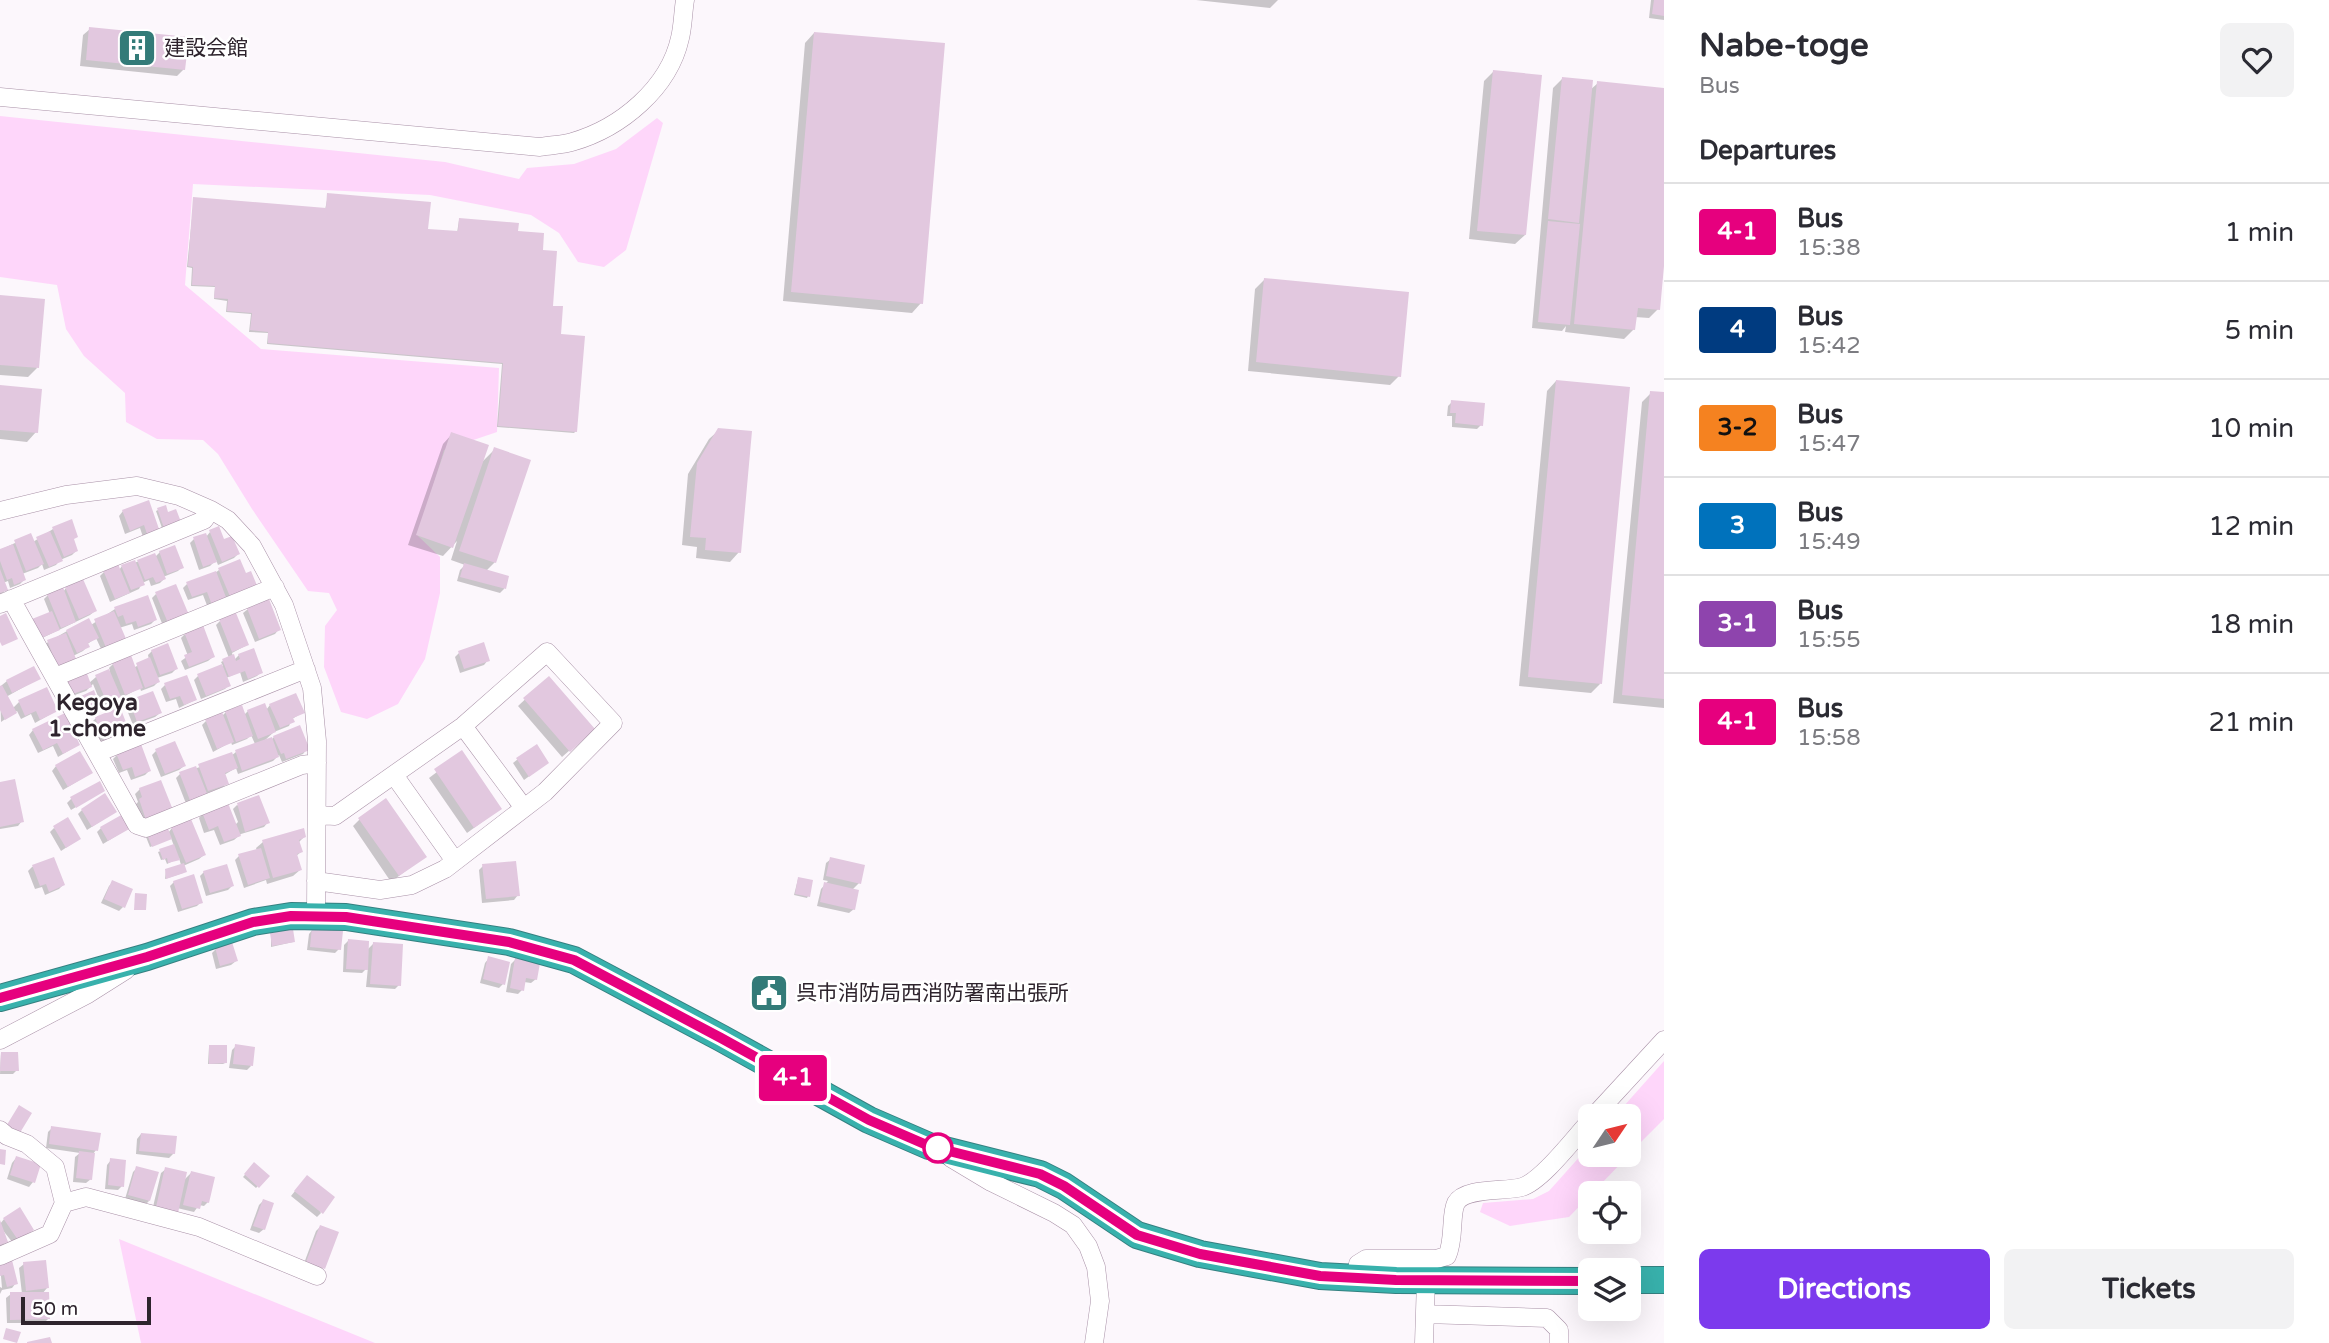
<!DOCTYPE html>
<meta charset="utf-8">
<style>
:root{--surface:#fff;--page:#f2f2f3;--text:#2b2b33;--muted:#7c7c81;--line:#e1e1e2;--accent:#7c3aed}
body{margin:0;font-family:"Varela Round","Noto Sans JP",sans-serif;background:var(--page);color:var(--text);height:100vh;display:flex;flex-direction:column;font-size:26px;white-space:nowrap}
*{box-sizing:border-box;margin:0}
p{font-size:23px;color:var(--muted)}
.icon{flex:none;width:38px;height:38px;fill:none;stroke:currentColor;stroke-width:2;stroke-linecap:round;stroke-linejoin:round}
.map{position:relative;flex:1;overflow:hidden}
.sheet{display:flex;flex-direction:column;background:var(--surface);width:665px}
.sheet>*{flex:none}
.badge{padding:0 14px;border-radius:5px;font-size:24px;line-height:46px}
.needle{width:46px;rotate:55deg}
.buttons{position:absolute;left:1578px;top:1104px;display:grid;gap:14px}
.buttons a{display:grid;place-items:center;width:63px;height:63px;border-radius:10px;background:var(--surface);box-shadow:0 7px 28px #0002;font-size:35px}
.scale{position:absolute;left:21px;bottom:18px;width:130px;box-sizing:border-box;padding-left:7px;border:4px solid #2e242d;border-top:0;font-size:19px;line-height:24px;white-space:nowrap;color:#2e242d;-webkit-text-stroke:5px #fff;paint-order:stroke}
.map>.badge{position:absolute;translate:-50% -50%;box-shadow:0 0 0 4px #fff}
h2{padding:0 35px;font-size:26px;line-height:63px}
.round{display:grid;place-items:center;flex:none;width:74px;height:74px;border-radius:10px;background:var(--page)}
.headline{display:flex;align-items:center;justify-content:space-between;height:119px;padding:0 35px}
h1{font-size:33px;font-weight:700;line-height:52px}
.action{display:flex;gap:14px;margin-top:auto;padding:14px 35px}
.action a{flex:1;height:80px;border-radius:10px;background:var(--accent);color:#fff;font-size:28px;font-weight:700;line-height:80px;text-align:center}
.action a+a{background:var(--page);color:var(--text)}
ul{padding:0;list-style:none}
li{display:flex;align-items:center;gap:21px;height:98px;padding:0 35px;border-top:2px solid var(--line)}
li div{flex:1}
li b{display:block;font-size:26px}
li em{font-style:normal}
li .badge{min-width:77px;font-weight:700;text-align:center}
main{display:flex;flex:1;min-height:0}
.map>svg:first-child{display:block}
.green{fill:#fed6fa}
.shadow{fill:#0003}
.building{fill:#e2c8df}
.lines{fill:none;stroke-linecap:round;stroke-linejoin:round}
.minor-casing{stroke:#a991a7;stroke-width:19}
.highway-casing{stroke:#348080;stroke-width:28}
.minor{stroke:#fff;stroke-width:18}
.highway{stroke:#38b1ac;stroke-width:26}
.line-casing{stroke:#fff;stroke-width:16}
.line{stroke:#e6007e;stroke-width:10}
.stop-dot{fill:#fff;stroke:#e6007e;stroke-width:3.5}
.labels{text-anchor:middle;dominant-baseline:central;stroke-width:5;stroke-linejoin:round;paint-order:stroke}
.poi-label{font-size:21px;fill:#2e242d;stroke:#fff;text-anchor:start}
.neighbourhood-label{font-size:23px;font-weight:bold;fill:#2e242d;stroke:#fff}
</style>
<main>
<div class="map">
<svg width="1664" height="1343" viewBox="0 0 1664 1343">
<rect width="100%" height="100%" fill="#fcf7fc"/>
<path class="green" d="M0 116 445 162 519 179 527 168 574 164 616 149 657 118 663 123 626 250 604 267 578 262 559 233 531 215 430 195 193 184 185 285 261 349 499 368 497 432 444 450 418 536 440 557V593L425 659 398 704 367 719 341 712 324 667 325 626 337 610 329 593 308 591 252 509 218 454 203 440 157 439 126 422 125 393 84 356 66 329 57 285 0 277Z
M1664 1061V1119L1629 1154V1116H1615Z
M1591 1144V1155H1629L1569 1217 1510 1226 1480 1212 1483 1203 1533 1199 1549 1191Z
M119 1239 375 1343H141Z"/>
<path class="shadow" d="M1196 0H1278L1270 8Z
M1651 0H1664V20L1649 18Z
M90 29 184 69 177 76 80 66 83 35Z
M814 33 921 303 912 313 783 301 805 43Z
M1493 72 1525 235 1515 244 1469 239 1484 81Z
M1562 79 1590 90 1598 83 1664 89V248L1658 309 1649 318 1635 317 1634 329 1624 339 1565 332 1566 326 1562 331 1532 328 1553 88Z
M328 195 427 230 457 233 459 220 517 233 541 252 551 307 559 335 576 431 574 433 497 427 502 364 267 344 268 333 249 332 251 314 226 312 227 301 214 299 215 287 191 286 192 268 187 267 194 199 325 210Z
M1265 279 1399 376 1390 385 1248 371 1255 289Z
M0 296 37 368 28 377 0 375Z
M1556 381 1600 684 1591 693 1519 686 1547 391Z
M0 387 36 432 27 442 0 439Z
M1651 393 1664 394V708L1613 703 1642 402Z
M1452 402 1481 425 1477 429 1452 427V416H1447L1448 406Z
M719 430 739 552 730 562 696 558 697 547 682 545 688 474 709 439Z
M452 434 480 464 495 449V562L486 571 507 577 504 589 500 593 457 581 460 570 465 565 451 560 457 541 443 556 408 545 443 444Z
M158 510 167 514 179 521 162 528 156 511Z
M123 511 157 528 143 537 140 528 125 534 119 516Z
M53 529 72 540 76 551 72 555 60 560 56 565 44 570 42 564 38 568 22 574 24 580 20 584 10 588 8 581 3 583 6 590 0 595V550L30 536 33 542Z
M210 532 238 554 234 558 218 565 216 560 210 566 199 570 190 543 194 539 206 537Z
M160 552 182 567 178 571 163 577 164 579 160 583 151 586 149 580 142 583 139 589 110 602 100 576 104 572 119 570 122 566 155 557Z
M219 570 245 576 256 588 208 608 203 595 188 600 183 588 187 584 215 573Z
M66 588 95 611 90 615 36 641 50 614 44 599 48 595 63 592Z
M156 594 183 619 163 626 152 598Z
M115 609 155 620 151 624 134 630 132 624 119 628 103 653 96 638 86 645 87 647 83 651 73 656 74 658 70 662 53 669 44 646 48 642 67 631 91 625Z
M248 609 279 629 275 634 255 642 243 613Z
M220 621 247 645 232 653 234 660 239 655 261 672 257 676 243 682 240 672 226 678 229 685 225 689 201 699 194 680 198 676 223 666 221 662 229 658 216 625Z
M185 634 213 657 208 661 185 670 181 661 188 656 181 638Z
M152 651 176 669 172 673 157 678 158 682 154 686 141 691 140 688 121 698 120 695 114 701 102 706 93 684 86 691 69 697 64 684 68 680 89 683 96 677 110 671 109 668 113 664 133 668 149 660 148 655Z
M459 653 488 660 484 665 460 673 455 657Z
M548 678 586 736 562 757 518 706Z
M38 679 6 697 13 708 19 702 56 711 35 723 31 714 21 719 17 711 1 722 0 688 2 685 7 681Z
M165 685 195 700 179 708 176 699 166 702 161 689Z
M130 701 160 713 155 717 133 725 125 705Z
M270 705 302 713 292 719 289 726 274 732 264 741 271 740 274 737 307 749 303 754 282 762 279 755 273 761 238 774 236 768 224 775 227 783 223 787 205 794 187 806 176 778 180 774 231 756 236 752 255 744 251 735 247 739 232 745 231 742 213 752 202 725 206 721 222 716 226 712 244 715 248 711 266 710Z
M96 718 127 730 123 734 100 743 92 722Z
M33 730 78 745 58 757 53 746 38 753 29 735Z
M156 751 184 766 179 770 161 777 152 755Z
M462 753 500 809 467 833 429 778Z
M117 755 149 771 145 775 131 780 127 770 119 773 113 759Z
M518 759 547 763 524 780 513 763Z
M56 766 91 773 63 790 52 771Z
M0 784 22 821 18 826 0 829Z
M140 789 171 810 142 823 135 805 138 802 135 794Z
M103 791 71 810 67 803 71 799Z
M237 805 268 822 264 827 241 834 234 840 220 845 214 830 204 833 199 818 203 813 235 825 238 822 233 809Z
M82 810 110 815 87 830 78 814Z
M360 819 424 857 391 882 353 826Z
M54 828 79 839 61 851 50 832Z
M101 828H129L103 844 97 832Z
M172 828 204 855 199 859 183 866V873L165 879 166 870 181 865 179 858 167 864 165 859 161 860 158 852 174 846 171 838 150 847 146 837 168 833Z
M304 837 298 843 301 852 296 856 300 870 293 876 267 884 266 880 244 888 235 860 239 856 257 851 256 848 263 842Z
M53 859 63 885 59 889 45 895 42 887 35 889 28 871 32 867Z
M831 859 859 883 852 890 854 909 849 913 817 906 821 889 828 881 823 880 826 863Z
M483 866 518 895 514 900 482 903 479 870Z
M204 872 232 886 228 890 206 896 200 876Z
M798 879 808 896 807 898 794 895Z
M113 882 123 907 119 911 101 903 109 886Z
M174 882 201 902 197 906 178 912 170 886Z
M313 929 339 949 335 953 307 950 309 934Z
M271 935 293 942 271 947Z
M348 941 367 950 373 944 399 985 395 989 366 987 368 967 362 973 343 972 344 945Z
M216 949 236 961 231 965 216 969 212 953Z
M489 958 503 984 499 988 480 983 485 963Z
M515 960 536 979 531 983 524 982 522 990 518 994 506 992 511 964Z
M236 1046 251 1066 247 1070 229 1068 232 1050Z
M209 1047 225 1063 223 1064H208Z
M1 1053 17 1070 13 1074H0Z
M52 1128 96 1150 93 1154 91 1179 86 1183 73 1182 75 1157 80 1153 46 1148 48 1132Z
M141 1134 174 1153 169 1158 136 1154 137 1139Z
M16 1158 33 1182 29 1187 7 1179 12 1163Z
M111 1160 122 1186 118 1190 105 1189 107 1165Z
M254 1165 267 1176 256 1188 243 1177Z
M137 1168 149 1201 145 1205 125 1199 133 1172Z
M166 1169 183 1181 191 1173 208 1202 204 1206 199 1205 194 1212 177 1208 152 1211 161 1173Z
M303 1181 321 1213 317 1217 291 1196Z
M263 1201 264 1229 259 1233 250 1230 259 1205Z
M4 1219 32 1229 13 1243 1 1228 6 1242 0 1247V1224Z
M320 1227 323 1268 319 1272 303 1266 316 1231Z
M24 1264 47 1288 42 1294 48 1319 44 1323H7L6 1298 11 1294H22L19 1268Z
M0 1265 16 1283 12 1288 2 1290 0 1294V1287L2 1288Z"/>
<path class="building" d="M1654 0H1664V16L1652 14Z
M89 27 189 37 185 70 86 60Z
M814 32 945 43 923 304 791 292Z
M1493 70 1542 75 1526 235 1477 231Z
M1562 77 1593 80 1579 223 1548 219Z
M1597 81 1664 88V266L1660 310 1638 308 1635 330 1574 324Z
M327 193 431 202 428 229 458 231 459 218 519 223 518 231 544 233 543 250 557 251 553 306H563L561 334 585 336 577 432 498 426 503 363 268 343V332L250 330 252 313 227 311 228 299 214 298 215 286 192 285 193 267 188 266 193 197 326 208Z
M1548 221 1580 224 1570 325 1538 322Z
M1264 278 1409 292 1401 377 1256 362Z
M0 295 45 299 39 368 0 365Z
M1556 380 1630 387 1602 684 1528 677Z
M0 385 42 389 38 433 0 430Z
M1650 391 1664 392V699L1622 695Z
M1451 400 1485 403 1483 426 1455 423 1456 413H1450Z
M718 428 752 431 741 553 705 550 706 538 690 537 697 463Z
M451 432 489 445 453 548 416 535Z
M494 447 531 460 496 563 459 551Z
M149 500 159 529 147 534 144 525 130 531 122 510Z
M166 505 168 512 176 509 181 522 164 528 157 508Z
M72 519 78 537 74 539 78 551 64 557 52 527Z
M219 526 224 539 232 536 240 554 222 562 209 530Z
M50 531 63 561 49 567 36 537Z
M31 533 44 564 26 571 14 540Z
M206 533 217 562 203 567 193 537Z
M13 544 26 580 14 585 12 578 7 580 0 561V549Z
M175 545 184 568 167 574 159 551Z
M155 553 166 579 156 583 153 577 145 580 137 560Z
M240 559 246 573 251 571 258 588 231 599 218 568Z
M135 560 145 585 131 590 121 565Z
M464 563 509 576 506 589 460 577Z
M118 564 130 593 115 599 103 570Z
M0 569 8 590 0 593Z
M216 571 227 600 212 605 207 592 192 597 186 582Z
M83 579 97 611 79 619 65 587Z
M176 584 189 615 168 623 155 592Z
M63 587 76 622 61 628 47 594Z
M148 595 157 620 138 627 136 621 126 624 123 615 118 617 114 607Z
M269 599 281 630 259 639 247 608Z
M52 611 60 630 41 638 32 619Z
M114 611 127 641 107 650 94 619Z
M6 613 18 639 2 646 0 642V616Z
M236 613 249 645 232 652 219 619Z
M89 618 99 638 88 643 90 647 77 653 66 630Z
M203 625 215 657 189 667 184 655 192 652 184 632Z
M66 633 76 659 57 666 47 640Z
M484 642 490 661 464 669 458 651Z
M168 643 178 669 160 675 151 650Z
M254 648 263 673 248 679 245 671 229 677 222 659 234 654 236 661 240 659 238 654Z
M131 655 143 688 125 695 112 662Z
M150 657 160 682 145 688 136 663Z
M222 664 231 686 206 696 197 674Z
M34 666 41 679 12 693 6 680Z
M109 669 121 697 107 703 95 675Z
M86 671 92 687 73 694 67 679Z
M187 675 197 700 184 705 180 696 170 699 164 683Z
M549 676 595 729 570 752 523 698Z
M2 685 17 713 5 720 0 710V686Z
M47 687 58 711 40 720 36 711 25 716 18 700Z
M94 690 99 704 84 710 79 697Z
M153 691 162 713 137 722 129 700Z
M296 693 305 713 293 718 295 722 280 728 269 704Z
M265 703 276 732 258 739 247 710Z
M242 705 253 736 236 742 225 711Z
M120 707 129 730 104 740 95 717Z
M222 712 234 742 217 749 205 719Z
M65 713 80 745 63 754 57 743 43 750 32 729Z
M300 725 310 750 286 759 284 753 281 754 273 736Z
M272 737 279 757 242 771 235 750Z
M175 741 186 766 165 774 155 749Z
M141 744 151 771 135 777 132 767 123 770 116 753Z
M537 744 549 763 529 777 516 758Z
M462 750 502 809 474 828 434 769Z
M80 751 93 773 68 787 55 765Z
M232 752 238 768 225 773 229 784 208 791 198 764Z
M196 766 208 796 191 803 179 772Z
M15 779 24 822 0 827V782Z
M161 780 173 810 146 820 139 799 142 797 139 788Z
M100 781 105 791 76 808 70 797Z
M105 793 117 812 92 827 81 809Z
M259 795 270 823 245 832 237 803Z
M386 798 427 857 399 876 358 818Z
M228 803 241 836 224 842 218 826 209 830 202 812Z
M123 814 131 828 108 841 100 827Z
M68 817 81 839 66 848 53 826Z
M191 819 206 855 186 863 171 827Z
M167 826 172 839 152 847 147 834Z
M304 828 306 837 299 840 303 852 297 854 302 870 273 878 262 840Z
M174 844 180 860 168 863 167 858 163 860 159 849Z
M261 848 270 878 248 885 238 854Z
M54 857 65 885 49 892 46 884 40 886 32 865Z
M830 857 865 865 861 884 826 876Z
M516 861 520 896 486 899 482 864Z
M184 863 187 872 166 879 165 869Z
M227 864 234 886 210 893 203 871Z
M194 874 203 903 182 909 173 881Z
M798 877 813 880 810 897 795 894Z
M112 880 133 889 125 908 104 899Z
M824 882 859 890 855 910 820 902Z
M135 893 147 894 146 910H134Z
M312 927 343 931 341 950 310 947Z
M293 929 295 942 272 946 270 933Z
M348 939 369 941 368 970 346 969Z
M232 942 238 961 220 966 215 947Z
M373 942 403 944 401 986 370 984Z
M488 956 510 962 505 985 483 979Z
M515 958 540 963 537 980 526 978 524 991 510 988Z
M235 1044 255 1047 253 1066 233 1064Z
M209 1045H227V1063L209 1064Z
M1 1052H18L19 1071H0Z
M19 1105 32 1113 18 1136 5 1128Z
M51 1126 101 1133 98 1151 49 1144Z
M141 1133 177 1136 175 1154 139 1151Z
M0 1149 6 1150 5 1165 0 1164Z
M79 1151 95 1153 92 1180 76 1178Z
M16 1156 41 1164 35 1183 10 1175Z
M110 1158 126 1160 124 1187 108 1185Z
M254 1162 270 1176 259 1188 244 1174Z
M136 1166 159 1172 150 1201 128 1195Z
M165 1167 187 1172 178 1213 156 1207Z
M191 1171 215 1177 209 1203 202 1201 200 1209 183 1205Z
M307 1175 335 1197 323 1214 294 1191Z
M263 1199 274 1203 265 1230 253 1226Z
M20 1207 34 1230 18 1240 3 1218Z
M0 1220 8 1242 0 1245Z
M320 1225 339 1232 325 1269 306 1262Z
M12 1260 18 1284 7 1287 4 1275 0 1276V1263Z
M46 1260 49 1288 26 1291 23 1262Z
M10 1292H49L50 1319 10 1320Z
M6 1328 21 1332 17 1343 3 1339Z
M50 1337 52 1343H27V1342Z"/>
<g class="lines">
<g class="minor-casing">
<path id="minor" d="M0 97 540 147C551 145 562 145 572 142 621 128 669 88 680 38 683 26 683 12 685 0
M0 511 66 495 137 486 179 496 211 510 228 520 252 546 284 605 312 688 317 741 316 915
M11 599 137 825 146 828 302 765 317 763
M0 604 204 520 211 510
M55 677 275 587
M463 726 524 808
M97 753 306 669
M394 775 455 861
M316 881 380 890 412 885 445 869 545 792 613 723 547 652 463 726 335 816 317 815
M0 1040 88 994 126 970
M1594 1116 1664 1040
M0 1130 7 1136 27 1144 55 1167 64 1203 50 1234 0 1256
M951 1158 991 1182 1054 1213 1073 1225 1088 1246 1096 1267 1100 1301 1094 1343
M64 1203 86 1197 199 1227 317 1276
M1356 1278 1358 1264 1366 1259H1436L1447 1256C1455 1239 1450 1215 1456 1203 1465 1187 1505 1192 1522 1187 1542 1181 1575 1137 1591 1120
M1425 1314 1547 1318 1559 1330V1343
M1424 1343 1426 1280"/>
</g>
<g class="highway-casing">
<path id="highway" d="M0 998 147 957 253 922 291 916 346 917 509 942 574 960 721 1038 869 1120 929 1146 1040 1174 1064 1186 1137 1235 1200 1254 1320 1276 1396 1280 1591 1281
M1629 1280H1664"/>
</g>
<use href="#minor" class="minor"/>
<use href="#highway" class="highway"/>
</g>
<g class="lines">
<g class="line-casing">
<path id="line" d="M0 998 147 957 253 922 291 916 346 917 509 942 574 960 721 1038 869 1120 929 1146 1040 1174 1064 1186 1137 1235 1200 1254 1320 1276 1396 1280 1591 1281"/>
</g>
<use href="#line" class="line"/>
</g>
<defs>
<g id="building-square" transform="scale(2.0125)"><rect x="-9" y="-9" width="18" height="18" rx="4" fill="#337b78" stroke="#fff"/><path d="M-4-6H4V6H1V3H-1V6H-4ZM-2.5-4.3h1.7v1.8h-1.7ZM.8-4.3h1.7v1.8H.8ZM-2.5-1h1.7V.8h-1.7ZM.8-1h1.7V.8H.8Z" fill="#fff"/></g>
<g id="civic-square" transform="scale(2.0125)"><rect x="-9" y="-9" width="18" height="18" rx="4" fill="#337b78" stroke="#fff"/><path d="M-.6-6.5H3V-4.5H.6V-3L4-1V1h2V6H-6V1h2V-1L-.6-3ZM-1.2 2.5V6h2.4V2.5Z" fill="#fff"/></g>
</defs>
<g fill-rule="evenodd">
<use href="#building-square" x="137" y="48"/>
<use href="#civic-square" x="769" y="993"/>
</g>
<circle class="stop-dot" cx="938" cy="1148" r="14"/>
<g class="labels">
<g class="poi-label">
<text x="164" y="48">建設会館</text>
<text x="796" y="993">呉市消防局西消防署南出張所</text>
</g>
<g class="neighbourhood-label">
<text x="97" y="703">Kegoya<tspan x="97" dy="26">1-chome</tspan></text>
</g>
</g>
</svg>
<div class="buttons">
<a><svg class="needle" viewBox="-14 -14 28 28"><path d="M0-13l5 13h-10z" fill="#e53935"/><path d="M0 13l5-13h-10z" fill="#7c7c81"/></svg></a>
<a><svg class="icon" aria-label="locate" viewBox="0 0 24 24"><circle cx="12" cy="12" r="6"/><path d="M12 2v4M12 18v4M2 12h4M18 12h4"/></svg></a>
<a><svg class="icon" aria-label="layers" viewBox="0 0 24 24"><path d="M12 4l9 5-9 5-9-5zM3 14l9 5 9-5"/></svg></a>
</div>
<div class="scale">50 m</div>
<b class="badge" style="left:793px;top:1078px;background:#e6007e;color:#fff">4-1</b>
</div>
<section class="sheet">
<div class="headline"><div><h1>Nabe-toge</h1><p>Bus</p></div><a class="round"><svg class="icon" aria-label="heart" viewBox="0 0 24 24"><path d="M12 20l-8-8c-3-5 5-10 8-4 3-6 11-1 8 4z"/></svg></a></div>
<h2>Departures</h2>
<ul>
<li><span class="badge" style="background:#e6007e;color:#fff">4-1</span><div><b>Bus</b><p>15:38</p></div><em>1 min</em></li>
<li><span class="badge" style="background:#003b80;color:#fff">4</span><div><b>Bus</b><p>15:42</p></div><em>5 min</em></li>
<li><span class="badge" style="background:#f58220;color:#111">3-2</span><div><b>Bus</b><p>15:47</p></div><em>10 min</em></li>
<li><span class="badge" style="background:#0072bc;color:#fff">3</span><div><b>Bus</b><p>15:49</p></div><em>12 min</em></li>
<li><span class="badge" style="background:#8e44ad;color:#fff">3-1</span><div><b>Bus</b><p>15:55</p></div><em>18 min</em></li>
<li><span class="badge" style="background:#e6007e;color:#fff">4-1</span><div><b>Bus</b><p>15:58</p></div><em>21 min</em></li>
</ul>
<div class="action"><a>Directions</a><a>Tickets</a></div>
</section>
</main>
